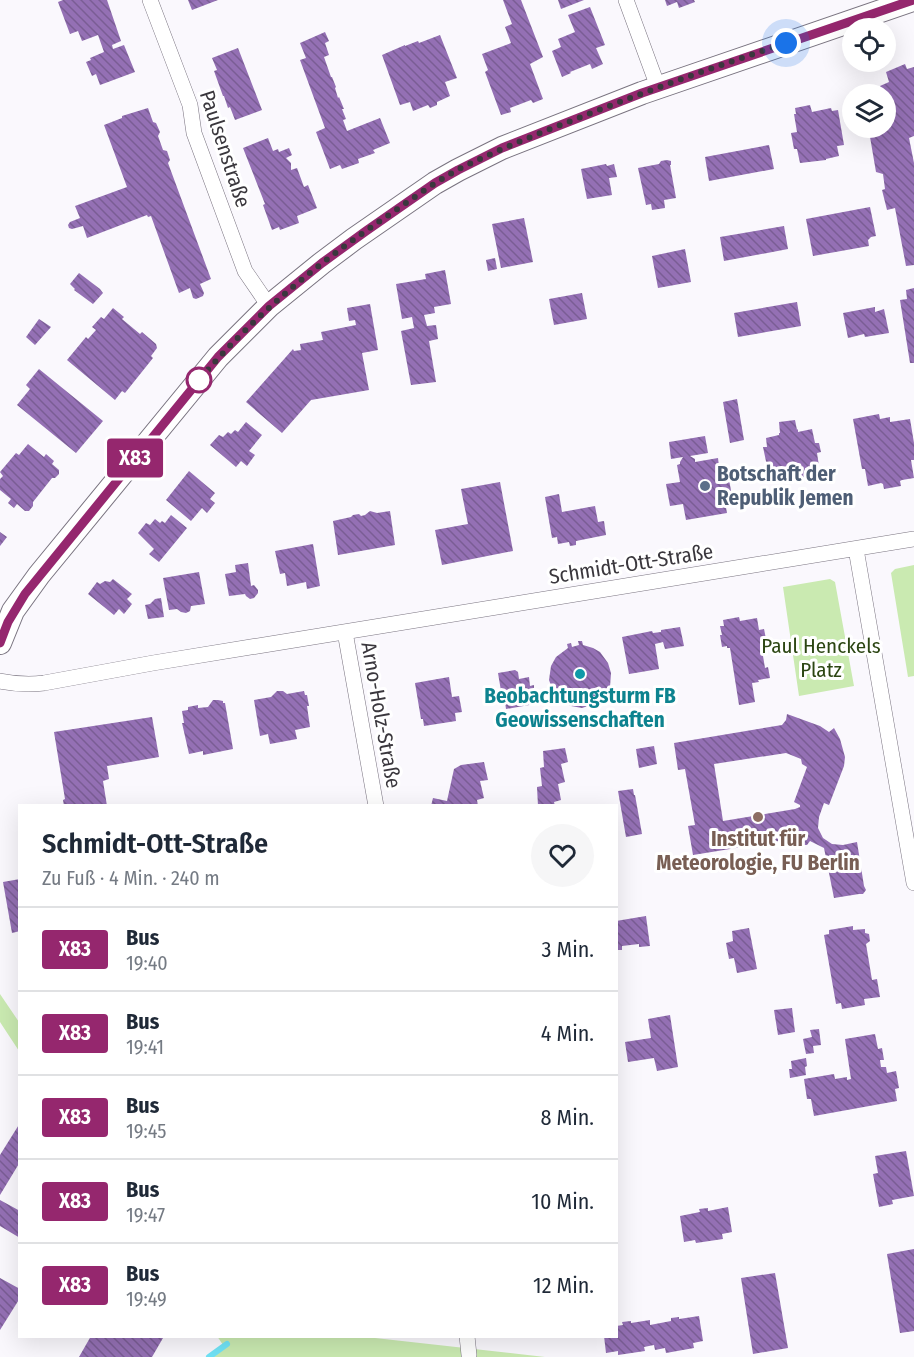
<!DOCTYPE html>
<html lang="de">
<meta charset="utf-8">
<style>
:root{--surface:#fff;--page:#f6f6f7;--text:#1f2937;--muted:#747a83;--line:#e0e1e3}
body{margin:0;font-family:"Fira Sans Condensed",sans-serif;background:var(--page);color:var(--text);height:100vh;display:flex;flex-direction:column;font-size:22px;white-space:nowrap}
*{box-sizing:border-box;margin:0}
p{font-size:20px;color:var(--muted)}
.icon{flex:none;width:33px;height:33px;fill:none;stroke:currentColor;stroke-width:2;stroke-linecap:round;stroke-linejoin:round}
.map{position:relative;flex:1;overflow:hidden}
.panel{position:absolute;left:18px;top:804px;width:600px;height:534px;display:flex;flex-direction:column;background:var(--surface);border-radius:0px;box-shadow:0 6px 24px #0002}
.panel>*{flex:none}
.badge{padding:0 12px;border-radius:4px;font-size:21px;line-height:39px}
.tools{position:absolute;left:842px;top:18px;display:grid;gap:12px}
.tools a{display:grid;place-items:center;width:54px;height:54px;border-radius:50%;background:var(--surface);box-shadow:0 6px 24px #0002;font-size:30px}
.you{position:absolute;width:30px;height:30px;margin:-15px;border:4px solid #fff;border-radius:50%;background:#1a73e8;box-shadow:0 0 0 9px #1a73e833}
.map>.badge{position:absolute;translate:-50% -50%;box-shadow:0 0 0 3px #fff}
.round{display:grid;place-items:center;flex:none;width:63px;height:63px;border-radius:32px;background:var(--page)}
.overview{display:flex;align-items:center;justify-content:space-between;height:102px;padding:0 24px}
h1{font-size:28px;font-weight:600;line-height:45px}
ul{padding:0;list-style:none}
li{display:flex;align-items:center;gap:18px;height:84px;padding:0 24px;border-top:2px solid var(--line)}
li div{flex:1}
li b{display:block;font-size:22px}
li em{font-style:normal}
li .badge{min-width:66px;font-weight:700;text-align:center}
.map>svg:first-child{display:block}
.green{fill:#caeab1}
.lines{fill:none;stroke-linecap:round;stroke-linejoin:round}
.stream{stroke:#71e4f7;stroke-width:6}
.building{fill:url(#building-back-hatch);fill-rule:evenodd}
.street-casing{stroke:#7a7480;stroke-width:16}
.secondary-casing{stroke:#7a7480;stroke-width:24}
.street{stroke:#fff;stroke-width:15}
.secondary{stroke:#fff;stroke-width:22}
.line-casing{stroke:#fff;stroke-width:14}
.line{stroke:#95276e;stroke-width:9}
.walk{stroke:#3a373d;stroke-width:6;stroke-dasharray:0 10.8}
.stop-dot{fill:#fff;stroke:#95276e;stroke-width:3}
.service-dot{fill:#5c6f8a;stroke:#fff;stroke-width:2}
.culture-dot{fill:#0f9aa8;stroke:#fff;stroke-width:2}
.education-dot{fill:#8d6e63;stroke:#fff;stroke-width:2}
.labels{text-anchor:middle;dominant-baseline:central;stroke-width:6;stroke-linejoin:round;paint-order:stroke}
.street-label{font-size:21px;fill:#3a373d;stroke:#fff}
.service-label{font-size:21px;font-weight:bold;fill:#4e5e75;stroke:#fff;text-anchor:start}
.park-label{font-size:21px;fill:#2c4613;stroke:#fff}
.culture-label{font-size:21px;font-weight:bold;fill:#0d838f;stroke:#fff}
.education-label{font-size:21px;font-weight:bold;fill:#785e54;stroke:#fff}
</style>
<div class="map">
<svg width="914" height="1357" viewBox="0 0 914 1357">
<defs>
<pattern id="building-back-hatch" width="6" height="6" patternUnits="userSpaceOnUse" patternTransform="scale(1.5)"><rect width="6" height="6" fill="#9470b4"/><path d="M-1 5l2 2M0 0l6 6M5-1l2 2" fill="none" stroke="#7a5d94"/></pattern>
</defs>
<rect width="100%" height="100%" fill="#faf8fd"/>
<path class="green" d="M914 565V676L908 677 891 573 895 569Z
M830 579 835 582 854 686 799 696 783 587Z
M0 994 19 1022V1051L0 1022Z
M217 1336 366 1337 545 1357H211L225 1348Z"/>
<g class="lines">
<path class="stream" d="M209 1357 227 1344"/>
</g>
<path class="building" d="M63 0H107L121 41 112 45 113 49 124 45 135 72 100 85 96 74 92 76 86 62 91 60 90 58 104 52 98 35 82 41 78 31 70 34 58 2Z
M188 0H218L192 10Z
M503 0H521L543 57 530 64 543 99 533 103 531 100 510 108 511 112 501 115 485 72 488 70 482 54 511 43 505 27 512 24Z
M558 0H584L561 9Z
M665 0H694L695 2 679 8 677 2 667 6Z
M590 7 605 45 596 48 603 64 592 69 590 64 570 72 571 73 562 77 552 51 561 47 558 39 575 32 568 15Z
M325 32 329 41 325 43 329 55 324 57 331 77H332L336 87 335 88 338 98 339 97 344 109H342L346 119 343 120 347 131 380 118 390 143 373 150 375 153 358 159 359 163 342 169 340 165 330 169 316 132 325 128 300 60 306 58 300 43Z
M440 35 457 78 445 82 450 96 437 102V105L430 108 428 105 413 111 410 102 400 105 382 55 405 45V46L418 41 419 43Z
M238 48 262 110 235 120 230 107 228 108 224 96H223L214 71 217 70 212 58Z
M905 64 907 69 914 67V136L909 138 914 163V265L906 266 895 208 887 210 882 190 885 189 883 174 876 172 869 131 891 127 886 112 888 111 885 103V94H882L880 86 889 82 886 72Z
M810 105 812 112 831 108 832 111 838 110 844 145 837 146 839 156 826 159V160L800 163 797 149H794L791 133 797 132 794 114H796L795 108Z
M148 108 153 122 156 123 160 132 158 136 163 150 167 151 170 160 168 163 211 279 200 284 204 293 203 296 196 299 193 298 190 288 179 293 151 216 148 217 147 215 87 238 83 226 72 229 69 228 68 225 70 222 80 218 75 206 127 187 104 125 122 118V116Z
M268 138 273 151 278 149 279 152 289 148 292 155 286 158 291 163V170L297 168 304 187 308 185 317 208 297 216 299 223 280 230 279 227 272 230 263 205 265 204 243 148Z
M769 145 774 169 709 181 705 157Z
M667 160 671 161V165H670L676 198 664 200 665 208 652 210 651 204 646 205 638 168 659 164 661 161Z
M606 164 607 166 614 164 617 177 609 178 612 195 587 199 581 169Z
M870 207 876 236 871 237 868 240 869 246 813 256 806 219Z
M524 218 533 262 501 268 492 224Z
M784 226 788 249 724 261 720 237Z
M685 249 691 282 658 288 652 256Z
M495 258 497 269 488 271 486 260Z
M445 270 451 304 434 307 435 313 424 315 427 326 436 325 438 339 429 341 436 382 411 385 401 331 414 328 412 317 402 319 396 284 426 279 425 274Z
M79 273 100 289 103 293 93 304 74 290 75 289 70 284Z
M914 288V363H910L900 300 907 299 906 290Z
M582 293 587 319 554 325 549 299Z
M797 302 801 326 738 337 734 313Z
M370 304 378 350 362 353 369 390 311 400 282 433 246 402 293 349 294 351 301 350 300 344 323 340 321 332 356 325 355 320 349 321 347 308Z
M875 307V312L884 309 889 333 865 337 864 334 848 338 843 313Z
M113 308 124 317 122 319 140 334 142 332 156 344 157 348 151 356 153 358 125 393 122 391 115 400 67 360 86 337 88 339 96 330 92 327 101 317 104 319Z
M39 319 51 327 35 345 26 337Z
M39 369 103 421 76 453 17 405 30 389 26 385Z
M737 399 744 440 730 443 723 402Z
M879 414 880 419 890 417V422L910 419 914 443V460H911L914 478 902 480 900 481 901 486 884 489 883 484 881 483 868 486 865 469H862L853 419Z
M795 420 797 430 798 429V432L812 429 815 443H819L821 452 817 453 819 466 805 468V471H804L805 477 789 480 786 472 772 474 770 465 767 466 763 447H767L766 438 779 435V433H780L779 422Z
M246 422 262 435 249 451 255 455 247 466 241 461 236 467 210 445 219 435 223 437 228 432 231 434 235 430 238 432Z
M705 436 708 453 690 456 695 459V462L718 458 720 475 728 474 732 496 724 497 727 513 686 520 683 504 670 506 666 484 680 482 677 465 680 464V462L683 457 671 459 669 442Z
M28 444 44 457 46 454 54 461 52 464 59 470V474L55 478H52L33 502V506L29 511H25L17 504 14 508 8 503 11 499 0 490V479L3 476 0 472 16 453 19 455Z
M189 471 215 493 210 499 215 503 207 513 202 508 191 521 166 500Z
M500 482 513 551 442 565 435 530 468 524 461 489Z
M559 494 562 512 595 506 598 522 604 521 606 535 576 541V545L570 546 569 542 558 544 557 537 552 538 545 497Z
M370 511 377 513 390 511 395 545 338 555 333 521 351 517 353 515 359 514 361 516 365 515Z
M171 515 187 528 159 562 149 554 154 549 138 533 146 523 150 525 155 519 160 523 162 521 165 523Z
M0 532 7 537 0 546Z
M313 544 320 586 307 589 306 582 287 586 285 573 280 574 275 551Z
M248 563 251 586 254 585 258 590V593L254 598 250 599 246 596 245 594 229 596 225 574 236 572 235 565Z
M199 572 205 604 191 606 190 611 186 613 181 612 177 609 169 610 163 578Z
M113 579 132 594 127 599 132 604 124 614 119 609 114 615 88 594 97 582 100 584 105 581 110 582Z
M161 598 164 617 148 619 145 605 150 604 155 599Z
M739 617 740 621 757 618 759 630 764 629 766 639 769 641 770 646 767 650H762L765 668 768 667 770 678 758 680 759 682 752 683 755 702 739 705 730 648H727V646L722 647 720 635H722L720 626H724L723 620Z
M680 627 684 646 665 649 663 642 655 644 659 669 629 674 622 637 652 631 653 633 661 632V630Z
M578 641H582L583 645 593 648 600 652 608 663 611 673 610 687 605 695 597 703 582 708 571 706 561 702 554 694 549 680 551 666 556 657 568 648 567 644 571 643 572 647 579 645Z
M515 670 518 672 519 679 529 677 530 686 534 685V688H533L535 704 506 709 505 702 503 703 498 673Z
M449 677 452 697 459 696 462 712 455 713 456 721 424 726 423 719H421L415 683Z
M277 691H283L287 694 304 691 305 695H307L309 706H307L310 727 295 730 297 739 270 744 268 734 260 736 254 700 271 697Z
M213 700H218L223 701V703H225L233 749 203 755V751L189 754 182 723H184L182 711 188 710V707L198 705V708L208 707Z
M787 714 820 726 829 732 834 728 840 739 845 757 844 766 829 805 824 803 819 817 818 828 823 838 832 844 843 845 857 842 864 886 866 890 863 894H859L834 898 824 848 810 841 807 845H800L797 841V838L693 855 688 826 695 825 685 769 678 770 674 743 782 725 786 720ZM786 753 801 759 802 764 807 767 794 802 800 805V807L795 809 723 821 714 764Z
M152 717 159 757 107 766 109 779 103 781 107 806H64L63 800 65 799 54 732Z
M654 746 657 764 639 768 636 749Z
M565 748 568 762 561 764 565 782 558 784 561 800 554 802 555 806H538L537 787 542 786 540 768 544 767 543 751Z
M484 762 488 780 480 781 484 798 477 800 478 806H431L433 798 447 801 454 769 461 765Z
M633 789 634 795H635L642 834 626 837 618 791Z
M20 879V931L12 933 3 882Z
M646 916 650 946 639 947V944L622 946V950H616V921Z
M853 926V930L865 929V933L869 934 870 941 866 944 872 980 877 979 880 997 864 999 865 1005 842 1009 841 1003 836 1004 824 935 829 934V930Z
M749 928 757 969 737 973 734 958 729 959 726 943 733 941 732 931Z
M792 1008 795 1032 778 1035 774 1010Z
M670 1015 678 1067 657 1071 654 1058 628 1062 625 1042 651 1038 648 1019Z
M819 1029 821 1045 813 1046 814 1053 806 1054 803 1039 812 1037 810 1030Z
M875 1034 878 1049 882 1048 884 1060H880L881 1067H886L887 1073 896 1071 899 1088 895 1089 897 1101 814 1116 811 1099H807L804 1079 834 1074 835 1079 847 1077V1080L851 1079 845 1039Z
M806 1058 807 1066 805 1067 806 1075 790 1078 789 1069H792L791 1061Z
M20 1123V1162L0 1195V1155Z
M906 1151 914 1196 892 1200 893 1204 879 1207 873 1174 878 1173 875 1156Z
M0 1200 20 1211V1238L0 1226Z
M728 1207 732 1232 722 1234 723 1239 696 1243 695 1240 684 1242 680 1216 700 1212 699 1209 708 1208V1211Z
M914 1249V1331L900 1333 887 1254Z
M775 1273 788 1348 753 1354 741 1278Z
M0 1278 20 1289V1298L0 1330Z
M699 1316 703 1341 693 1343 694 1348 666 1353 665 1348 655 1350 654 1345 644 1347 645 1351 618 1355V1351L606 1353 604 1336H616V1326L623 1325 622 1322 631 1321V1323L650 1320V1325L671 1321V1318L679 1317V1319Z
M91 1336H161L163 1338 152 1357H79Z"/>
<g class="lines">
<g class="street-casing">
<path id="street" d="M150 0 190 105 194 133 245 271 269 306
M626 0 658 87
M856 549 914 883
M345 632 376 806
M0 681C15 684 29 685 44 683L153 663 914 539
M467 1336 469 1355"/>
</g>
<g class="secondary-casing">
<path id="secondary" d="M0 643 13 611 39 575 218 357 269 306 322 263 354 239 435 183 458 170 502 148 642 93 913 0"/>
</g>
<use href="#street" class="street"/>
<use href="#secondary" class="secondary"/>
</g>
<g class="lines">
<g class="line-casing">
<path id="line" d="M0 643 8 622 25 594 218 357 269 306 322 263 366 231 435 183 458 170 502 148 642 93 913 0"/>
</g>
<use href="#line" class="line"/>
<path class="walk" d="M199 380 193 387C249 320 311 268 383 219 408 202 433 183 459 169 499 149 540 133 581 117 649 90 717 66 786 43"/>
</g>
<circle class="stop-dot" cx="199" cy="380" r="12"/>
<circle class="service-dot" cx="705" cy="486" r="6"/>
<circle class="culture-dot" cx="580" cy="674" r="6"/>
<circle class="education-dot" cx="758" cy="817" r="6"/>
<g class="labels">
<g class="street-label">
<text transform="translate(225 149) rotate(72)">Paulsenstraße</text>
<text transform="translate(631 564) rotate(-9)">Schmidt-Ott-Straße</text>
<text transform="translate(381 715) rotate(80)">Arno-Holz-Straße</text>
</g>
<g class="service-label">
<text x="717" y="474">Botschaft der<tspan x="717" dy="24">Republik Jemen</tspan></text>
</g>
<g class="park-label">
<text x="821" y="646">Paul Henckels<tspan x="821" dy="24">Platz</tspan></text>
</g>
<g class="culture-label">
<text x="580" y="696">Beobachtungsturm FB<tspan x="580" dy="24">Geowissenschaften</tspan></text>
</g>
<g class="education-label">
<text x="758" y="839">Institut für<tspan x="758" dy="24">Meteorologie, FU Berlin</tspan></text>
</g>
</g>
</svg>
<div class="tools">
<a><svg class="icon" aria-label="locate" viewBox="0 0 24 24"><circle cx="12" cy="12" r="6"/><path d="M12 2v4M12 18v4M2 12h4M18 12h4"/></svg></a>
<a><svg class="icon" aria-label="layers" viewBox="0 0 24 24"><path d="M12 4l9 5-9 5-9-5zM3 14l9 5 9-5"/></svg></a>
</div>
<div class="you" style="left:786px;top:43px"></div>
<b class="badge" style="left:135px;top:458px;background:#95276e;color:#fff">X83</b>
<section class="panel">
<div class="overview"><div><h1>Schmidt-Ott-Straße</h1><p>Zu Fuß · 4 Min. · 240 m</p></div><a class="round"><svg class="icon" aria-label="heart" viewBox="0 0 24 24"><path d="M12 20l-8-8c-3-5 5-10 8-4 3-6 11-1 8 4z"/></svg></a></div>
<ul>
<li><span class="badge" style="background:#95276e;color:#fff">X83</span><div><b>Bus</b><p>19:40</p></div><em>3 Min.</em></li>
<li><span class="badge" style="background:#95276e;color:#fff">X83</span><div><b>Bus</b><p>19:41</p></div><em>4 Min.</em></li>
<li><span class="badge" style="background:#95276e;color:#fff">X83</span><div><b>Bus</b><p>19:45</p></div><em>8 Min.</em></li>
<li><span class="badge" style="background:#95276e;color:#fff">X83</span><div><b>Bus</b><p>19:47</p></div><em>10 Min.</em></li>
<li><span class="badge" style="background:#95276e;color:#fff">X83</span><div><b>Bus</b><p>19:49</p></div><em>12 Min.</em></li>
</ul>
</section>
</div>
